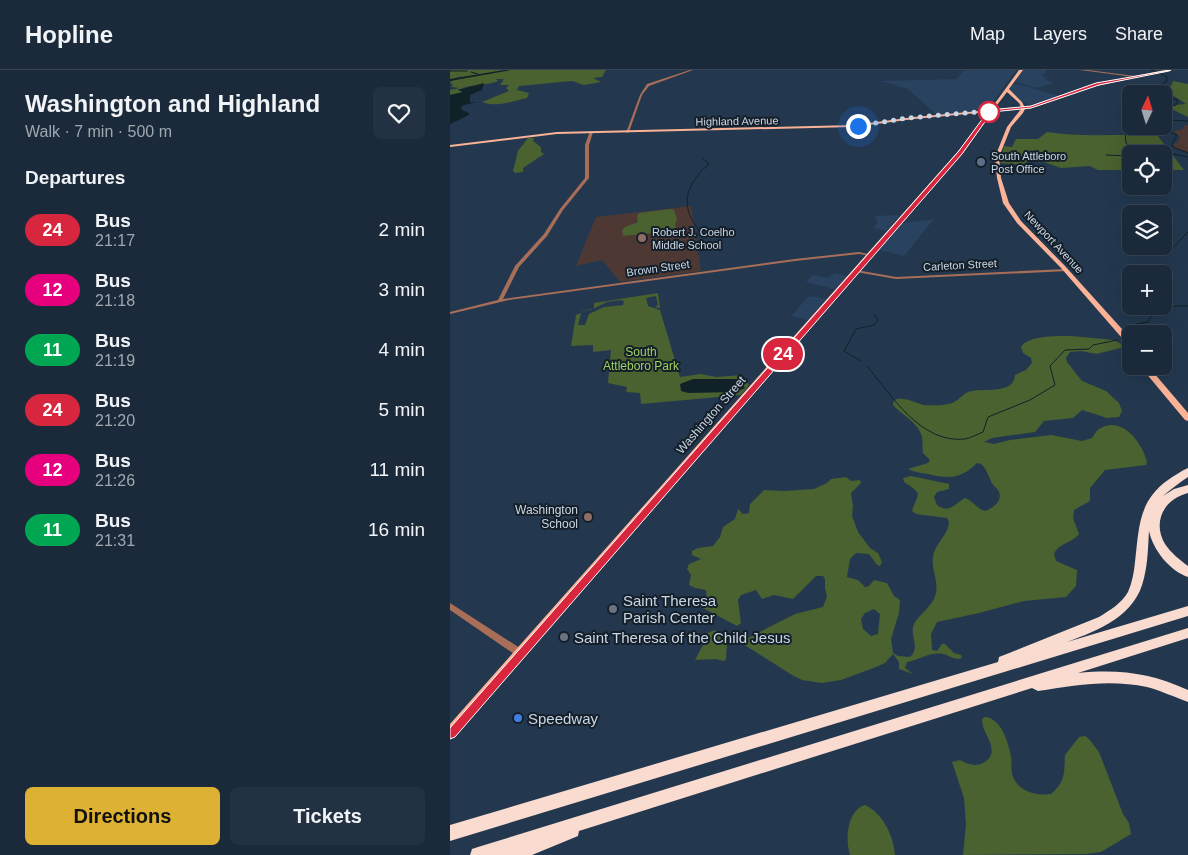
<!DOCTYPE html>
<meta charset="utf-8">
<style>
:root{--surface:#1a2a3b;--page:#233242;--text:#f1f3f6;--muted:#9fa7af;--line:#384655;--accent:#ddb133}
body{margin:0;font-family:Arial,sans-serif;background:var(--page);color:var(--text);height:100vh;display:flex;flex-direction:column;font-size:19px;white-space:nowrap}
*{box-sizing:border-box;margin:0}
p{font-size:16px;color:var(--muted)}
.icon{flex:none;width:28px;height:28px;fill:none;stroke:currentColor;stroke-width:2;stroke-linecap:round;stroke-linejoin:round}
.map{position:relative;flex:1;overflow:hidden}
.side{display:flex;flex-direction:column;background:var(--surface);width:450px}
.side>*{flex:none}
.badge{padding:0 10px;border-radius:16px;font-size:18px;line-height:32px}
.needle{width:32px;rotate:4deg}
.controls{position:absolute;left:672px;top:15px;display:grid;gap:10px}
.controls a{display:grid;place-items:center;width:50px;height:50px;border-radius:8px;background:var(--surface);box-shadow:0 5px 20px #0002,0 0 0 1px var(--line);font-size:25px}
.you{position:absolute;width:25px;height:25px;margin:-12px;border:4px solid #fff;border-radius:50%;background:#1a73e8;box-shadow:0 0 0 8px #1a73e833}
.map>.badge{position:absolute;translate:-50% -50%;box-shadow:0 0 0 2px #fff}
h2{padding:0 25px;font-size:19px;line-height:45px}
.round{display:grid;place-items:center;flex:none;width:52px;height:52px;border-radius:8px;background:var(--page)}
.summary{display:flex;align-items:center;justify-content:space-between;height:85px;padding:0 25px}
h1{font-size:24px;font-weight:700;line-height:38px}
.cta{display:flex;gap:10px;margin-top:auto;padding:10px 25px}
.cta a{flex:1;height:58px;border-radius:8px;background:var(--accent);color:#111;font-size:20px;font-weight:700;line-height:58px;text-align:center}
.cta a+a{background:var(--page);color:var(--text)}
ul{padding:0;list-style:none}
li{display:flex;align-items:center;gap:15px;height:60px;padding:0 25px}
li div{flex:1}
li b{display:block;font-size:19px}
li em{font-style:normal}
li .badge{min-width:55px;font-weight:700;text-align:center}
header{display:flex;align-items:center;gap:30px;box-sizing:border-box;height:70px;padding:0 25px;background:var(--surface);border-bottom:1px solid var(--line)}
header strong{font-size:24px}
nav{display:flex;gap:28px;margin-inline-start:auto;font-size:18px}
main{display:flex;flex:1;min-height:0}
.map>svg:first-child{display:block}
.built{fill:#29425f}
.education{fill:#4d3834}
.green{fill:#4a6130;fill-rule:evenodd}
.water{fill:#102227}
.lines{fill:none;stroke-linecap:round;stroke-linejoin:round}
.stream{stroke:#102227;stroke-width:1}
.river{fill:#102227;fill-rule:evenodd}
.minor{fill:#a96e57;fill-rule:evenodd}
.major{fill:#fbb297;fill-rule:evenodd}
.highway{fill:#f9dbd0;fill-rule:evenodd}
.line{fill:#d7263d;stroke:#fff}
.walk{stroke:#cad6e5;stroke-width:5;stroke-dasharray:0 9}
.stop-dot{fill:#fff;stroke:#d7263d;stroke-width:2.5}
.service-dot{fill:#5c6f8a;stroke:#151f29;stroke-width:2}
.education-dot{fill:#8d6e63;stroke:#151f29;stroke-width:2}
.worship-dot{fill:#6b7280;stroke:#151f29;stroke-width:2}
.shop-dot{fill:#3f7fe0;stroke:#151f29;stroke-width:2}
.labels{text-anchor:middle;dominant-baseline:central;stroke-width:4;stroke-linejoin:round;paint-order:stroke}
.far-street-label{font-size:11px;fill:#cad6e5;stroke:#151f29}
.far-poi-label{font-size:11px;fill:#cad6e5;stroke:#151f29;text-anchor:start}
.park-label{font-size:12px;fill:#9ed15f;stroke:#151f29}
.street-label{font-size:12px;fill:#cad6e5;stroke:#151f29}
.poi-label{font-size:12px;fill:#cad6e5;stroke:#151f29;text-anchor:end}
.near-poi-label{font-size:15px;fill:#cad6e5;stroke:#151f29;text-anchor:start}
</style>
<header>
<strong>Hopline</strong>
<nav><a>Map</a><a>Layers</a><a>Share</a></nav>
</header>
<main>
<section class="side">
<div class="summary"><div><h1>Washington and Highland</h1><p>Walk · 7 min · 500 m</p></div><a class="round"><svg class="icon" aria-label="heart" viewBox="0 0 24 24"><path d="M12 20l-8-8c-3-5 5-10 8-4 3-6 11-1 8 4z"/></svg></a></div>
<h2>Departures</h2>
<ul>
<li><span class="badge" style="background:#d7263d;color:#fff">24</span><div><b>Bus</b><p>21:17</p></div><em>2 min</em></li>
<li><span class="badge" style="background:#e6007e;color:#fff">12</span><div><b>Bus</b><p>21:18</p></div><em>3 min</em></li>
<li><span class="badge" style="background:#00a651;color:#fff">11</span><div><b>Bus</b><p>21:19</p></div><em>4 min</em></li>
<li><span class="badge" style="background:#d7263d;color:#fff">24</span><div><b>Bus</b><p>21:20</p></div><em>5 min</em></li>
<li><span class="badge" style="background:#e6007e;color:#fff">12</span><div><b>Bus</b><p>21:26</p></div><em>11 min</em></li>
<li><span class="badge" style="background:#00a651;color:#fff">11</span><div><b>Bus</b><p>21:31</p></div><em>16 min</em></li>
</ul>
<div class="cta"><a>Directions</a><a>Tickets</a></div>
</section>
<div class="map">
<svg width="738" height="785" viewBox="0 0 738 785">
<rect width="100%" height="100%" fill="#23384f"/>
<path class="built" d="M514 0H566L537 40 487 45 458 19 431 11 508 9 507 8Z
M573 0H597L592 6 598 8 594 9 604 13 586 18 565 12Z
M563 14 571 15 609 26 584 35 574 33 559 20Z
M447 145 449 146 436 161 423 158 428 152 425 146Z
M484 149 454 186 429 180 453 153Z
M384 203 397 206 385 219 356 212 363 205 379 208Z
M359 226 376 229 358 250 341 246Z"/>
<path class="education" d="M738 55V82L722 78 725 76 722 74 727 73 730 67 723 61 733 59 734 56Z
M241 136 251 201 170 212 152 190 126 196 146 147Z"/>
<path class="green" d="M0 0H156L152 7 143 8 151 12 134 15 122 11 69 16 67 20 79 23 77 28C63 31 46 38 32 32L59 21 56 18 59 15H50L54 9H46L48 11C37 16 23 13 8 20L13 22 0 25V20L10 18 1 17 3 16 0 12 12 6 0 10Z
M723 11 738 14V47L715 36 736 34 710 17 721 16Z
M597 62C634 68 671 63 708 66L734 100H714V84H681V100H648L640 96 611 98 594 92 577 91 574 94H565L550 93 554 76 562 77 566 69H588Z
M78 68H84L83 71 91 77V82L94 84 73 98V102L65 103 63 101 68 81Z
M220 139 224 140 227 149 225 154 227 160 225 161 173 166 172 160 175 157 188 152 187 146 189 143Z
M208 223 210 238 205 237 208 235 206 226 196 228 198 236 210 240 230 307 251 304 266 307 292 305 299 315 291 325 191 334 190 323 176 322 177 317 158 313 161 280 143 282V275L121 276 126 245 131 243 128 255H135L139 244 154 237 173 235 174 232 172 230 156 232 155 233 141 240 126 241 144 239V233Z
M621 266 664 270 671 274V278L646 284 631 281 620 282 616 288 617 292 632 311 656 321 669 333 672 341 669 347 657 348 632 340 623 348 594 351 585 362 542 368 534 372 544 374 560 370 601 365 632 371 642 368C644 365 646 361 649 359 672 344 693 374 697 392L696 395 655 400 640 418V431L624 440 623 448 629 464C622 473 609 473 604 484L606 491 627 500 626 516 616 527 574 531 529 543 487 552 481 564 482 580 487 581 492 574H495L504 583 511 585 512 587 510 589C503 589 500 586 494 584 481 581 468 590 457 592L455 598 463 604 449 599V592L443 584 435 593 426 597 391 610 372 613 352 610 342 605 293 574 296 569 345 544 373 537 377 526 375 518V509L373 506H366L343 529 324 525 312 529 306 520 291 525 288 530 291 553 287 556 253 538 257 528 256 520 245 518 239 515 241 505 237 499 239 494 251 489 242 485V481L248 478 263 476 270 467 273 457 285 449 288 439 293 444 299 443 300 434 314 420 334 421 364 419 377 413 381 409 396 407 401 411 410 410 411 413 401 423 403 436 402 446 408 462 420 478 428 483 432 492 430 496 427 495 419 484 406 483 400 489 397 507 408 510 415 517 419 516 424 510 437 513 444 526 450 530 449 543 441 569 443 583 448 586 460 587C470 578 461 568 463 557 465 548 479 539 484 529 491 514 481 502 483 487 485 473 498 466 499 452L497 448 466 444 462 441C468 422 474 425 454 412L453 408 461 406 499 414V419L487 422 484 427 487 435C500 444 504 434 515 428 523 431 526 438 535 441 544 438 554 430 548 420 546 417 542 415 541 411 538 405 536 398 531 394L527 393C511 409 499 409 478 404 471 403 464 402 458 399L478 393 480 390 473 383C472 378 473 372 472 367 468 352 453 346 443 335L444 330C455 326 464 333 474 335 482 335 491 336 498 334 507 333 510 326 518 322 530 317 564 326 565 305L576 300 582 293 581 288 573 283 571 277C578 265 608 266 621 266ZM424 539 430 544 428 564 421 566 413 559 411 549 415 543Z
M265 560 277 574 276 589 274 591 266 589 245 590 253 575 255 564Z
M534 647C551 647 558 672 561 686 562 694 560 702 564 709 570 722 589 726 601 724 616 712 614 701 615 685L629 667 635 666 639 669 649 682 673 744 679 753 681 764 651 782 636 784 513 785 516 754 514 728 502 692 510 690C517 694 526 697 533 693 553 682 532 664 532 650Z
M415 735C433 743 444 767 445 785H400C395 770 397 740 415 735Z"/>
<path class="water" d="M34 13 32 20 20 25V32H26L11 36 12 40 19 43V45L0 54V25L13 22 8 20Z
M243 309H288L295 318 286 322 238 323 231 321 230 314Z"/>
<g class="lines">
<path class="stream" d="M700 0 705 1
M0 1H17
M21 2 28 4
M707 24 712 22 710 15 716 12 717 7 710 3
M714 26 728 30 726 35 714 37
M714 38 722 41 714 43
M714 53 718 50 738 51
M673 54 677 59 675 61 676 73 688 84
M710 56 708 58 727 65 722 75 723 77 738 83
M695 84 711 82 738 87
M656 85 681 86
M253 89 259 94C256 98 251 100 248 105 229 130 237 146 255 168
M554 91 566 90
M719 182 738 162
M675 256 698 252C705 236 723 236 738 236
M411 291 394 281 406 259 424 255 428 250 424 244
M417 296C441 325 471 374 515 369 521 368 527 364 533 362L538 347 580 330 605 315 600 296 615 280 639 279 643 275 667 270"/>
<path class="river" d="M54 0H61L0 11V9Z"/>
<path class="minor" d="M240 0H243L199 16 192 25 179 62 176 63 190 25 197 14Z
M630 0H638L685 6 684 7Z
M140 61 143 62 139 75V108L113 140 97 166 69 197 53 229 345 189 409 182 423 185 421 186 409 184 345 191 59 230 0 244V242L48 230 65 196 94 164 110 139 135 108V75Z
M616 199H618V201L446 209 406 202 404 201 406 200 446 207Z
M0 533 73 580 74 583 73 586 70 587 67 586 0 540Z"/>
<path class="major" d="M569 0H573L559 19 572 32 574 36H580L644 14 715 0H722L646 16 582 38 575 39 573 43 561 57 549 87 551 108 559 133 571 151 615 196 681 269V275H678L611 198 567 153 553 133 547 108 545 87 557 57 571 39 542 42 515 80 4 667 0 669V654L511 78 538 42 464 49 404 57 107 64 0 77V75L107 62 404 55 464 47 540 40ZM557 22 569 33 571 37 544 39Z
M690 296H698L738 343V351L735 350Z"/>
<path class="highway" d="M738 398V407C729 413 721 419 713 426L724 419 738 415V423C714 429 702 452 715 474 721 483 730 490 738 496V507C720 501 703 480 699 461 698 477 698 492 694 508 686 546 649 560 617 572L738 536V546L0 771V755L548 592 549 587 649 547C660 540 671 534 678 522 682 513 684 502 685 492 689 459 688 431 718 410 724 406 731 401 738 398Z
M738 558V568L628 603C670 599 700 603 738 620V632C724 627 712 621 697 617 661 609 624 615 588 621L582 618 129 761 128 766 82 785H20L22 779 28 777Z"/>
</g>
<path class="line" d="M719 1 649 15 581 38 542 42 512 84 5 667 0 669V658L508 82 539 40 581 36 646 13 721 0Z"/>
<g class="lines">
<path class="walk" d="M408 56 457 48 540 41 539 42"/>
</g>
<circle class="stop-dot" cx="539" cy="42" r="10"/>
<circle class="service-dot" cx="531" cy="92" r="5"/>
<g class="education-dot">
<circle cx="192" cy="168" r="5"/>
<circle cx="138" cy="447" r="5"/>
</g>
<g class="worship-dot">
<circle cx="163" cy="539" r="5"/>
<circle cx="114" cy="567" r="5"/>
</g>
<circle class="shop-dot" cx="68" cy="648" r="5"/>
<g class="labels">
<g class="far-street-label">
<text transform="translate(287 51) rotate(-1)">Highland Avenue</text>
<text transform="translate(604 172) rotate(47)">Newport Avenue</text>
<text transform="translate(510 195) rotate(-3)">Carleton Street</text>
<text transform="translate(208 198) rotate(-8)">Brown Street</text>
</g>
<g class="far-poi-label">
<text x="541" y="86">South Attleboro<tspan x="541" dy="13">Post Office</tspan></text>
<text x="202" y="162">Robert J. Coelho<tspan x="202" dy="13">Middle School</tspan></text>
</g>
<g class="park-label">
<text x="191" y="282">South<tspan x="191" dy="14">Attleboro Park</tspan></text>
</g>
<g class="street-label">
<text transform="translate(261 345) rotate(-49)">Washington Street</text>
</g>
<g class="poi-label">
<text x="128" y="440">Washington<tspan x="128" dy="14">School</tspan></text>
</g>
<g class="near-poi-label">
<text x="173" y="530">Saint Theresa<tspan x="173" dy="17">Parish Center</tspan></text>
<text x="124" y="567">Saint Theresa of the Child Jesus</text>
<text x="78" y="648">Speedway</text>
</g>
</g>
</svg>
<div class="controls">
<a><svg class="needle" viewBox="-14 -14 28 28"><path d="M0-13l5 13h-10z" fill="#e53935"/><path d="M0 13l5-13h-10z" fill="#9fa7af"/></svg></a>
<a><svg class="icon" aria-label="locate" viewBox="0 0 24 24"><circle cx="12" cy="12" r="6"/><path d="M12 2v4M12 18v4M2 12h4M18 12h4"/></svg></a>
<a><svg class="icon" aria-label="layers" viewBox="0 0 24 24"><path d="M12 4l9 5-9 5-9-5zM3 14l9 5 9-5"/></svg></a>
<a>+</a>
<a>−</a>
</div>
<div class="you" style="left:408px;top:56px"></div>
<b class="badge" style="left:333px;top:284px;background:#d7263d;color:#fff">24</b>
</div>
</main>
